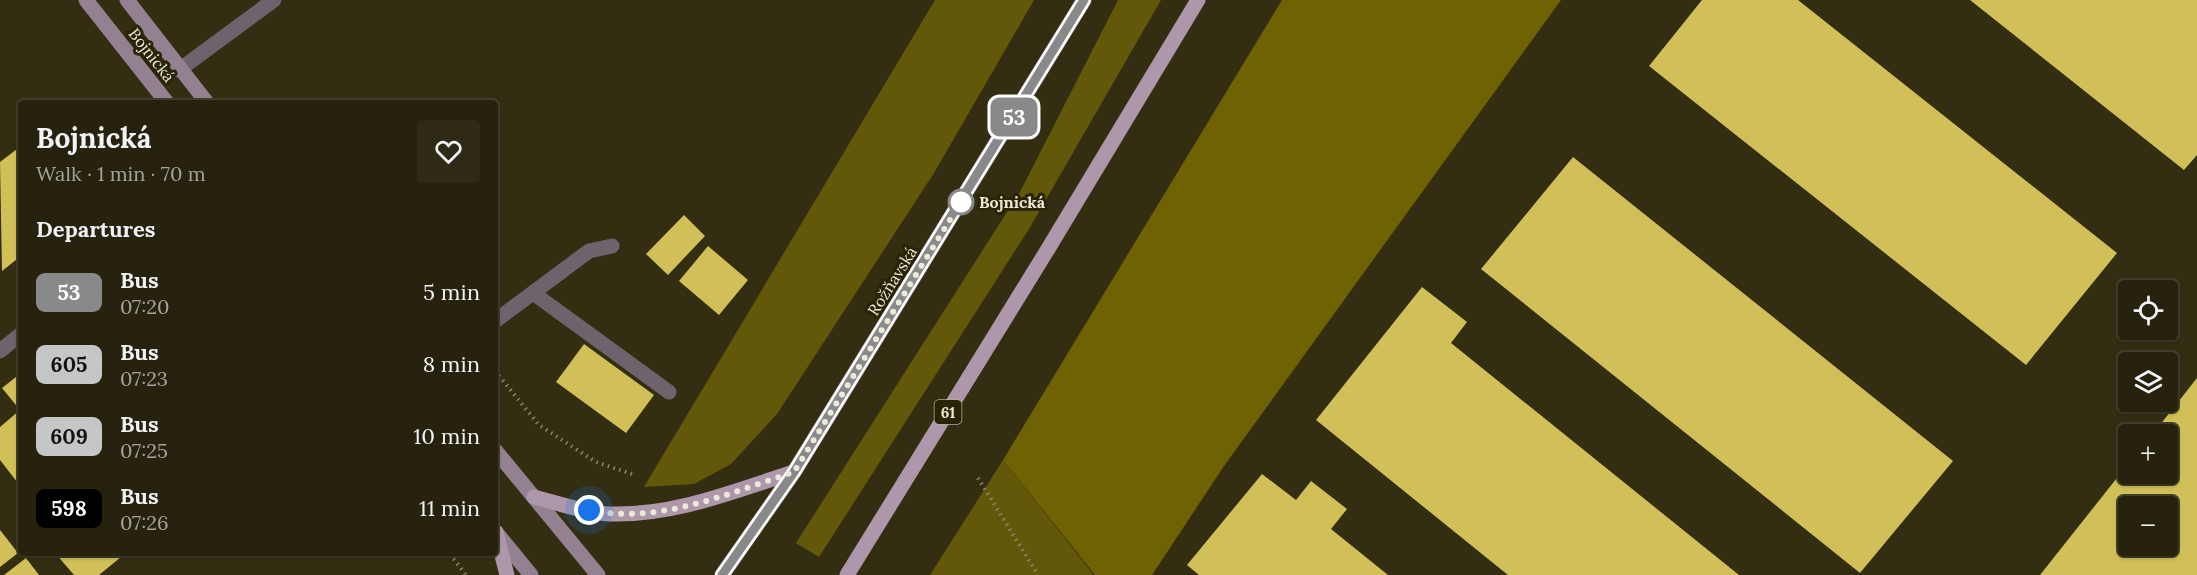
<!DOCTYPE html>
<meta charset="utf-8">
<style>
:root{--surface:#26220d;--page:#2e2a16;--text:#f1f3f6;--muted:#a4a49d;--line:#423f2e}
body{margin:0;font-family:Lora,serif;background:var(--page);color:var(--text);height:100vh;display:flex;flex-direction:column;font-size:22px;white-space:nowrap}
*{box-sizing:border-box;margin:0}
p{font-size:20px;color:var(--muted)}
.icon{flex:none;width:33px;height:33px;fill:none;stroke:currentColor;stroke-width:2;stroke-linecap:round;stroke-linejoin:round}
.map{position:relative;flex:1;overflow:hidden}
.sheet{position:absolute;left:18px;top:100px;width:480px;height:456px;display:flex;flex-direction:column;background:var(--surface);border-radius:6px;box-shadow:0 2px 4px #0004,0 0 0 2px var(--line)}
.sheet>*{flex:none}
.badge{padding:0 12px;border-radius:9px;font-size:21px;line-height:39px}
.buttons{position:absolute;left:2118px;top:280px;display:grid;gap:12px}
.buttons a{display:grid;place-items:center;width:60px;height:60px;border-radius:6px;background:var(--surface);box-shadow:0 2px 4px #0004,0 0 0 2px var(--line);font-size:30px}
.you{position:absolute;width:30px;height:30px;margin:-15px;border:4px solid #fff;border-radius:50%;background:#1a73e8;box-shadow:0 0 0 9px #1a73e833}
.map>.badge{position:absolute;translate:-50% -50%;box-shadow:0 0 0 3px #fff}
h2{padding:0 18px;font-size:22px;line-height:54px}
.round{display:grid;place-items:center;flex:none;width:63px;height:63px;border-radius:6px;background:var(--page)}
.head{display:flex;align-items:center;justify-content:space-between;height:102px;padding:0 18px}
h1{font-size:28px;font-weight:800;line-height:45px}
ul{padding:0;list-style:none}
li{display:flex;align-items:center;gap:18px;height:72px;padding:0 18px}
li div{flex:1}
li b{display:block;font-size:22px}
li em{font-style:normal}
li .badge{min-width:66px;font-weight:700;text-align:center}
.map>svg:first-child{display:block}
.green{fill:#635809}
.forest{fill:#6f6203}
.building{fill:#d1c057;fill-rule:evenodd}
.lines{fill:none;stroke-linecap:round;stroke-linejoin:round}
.path{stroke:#89856d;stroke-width:4;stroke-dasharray:1.5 4.5;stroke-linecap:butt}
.service{stroke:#6e636d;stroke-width:15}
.minor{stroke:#6e636d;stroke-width:15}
.secondary{stroke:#938090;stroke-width:15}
.primary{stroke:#ae97ab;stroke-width:15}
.line-casing{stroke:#fff;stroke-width:14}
.line{stroke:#898989;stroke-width:9}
.walk{stroke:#ebe9d7;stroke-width:6;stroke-dasharray:0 10.8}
.stop-dot{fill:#fff;stroke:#898989;stroke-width:3}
.labels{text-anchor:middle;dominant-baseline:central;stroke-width:6;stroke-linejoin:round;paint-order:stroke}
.shield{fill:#292406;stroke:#b1ae98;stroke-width:1.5}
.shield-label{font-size:15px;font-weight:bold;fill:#ebe9d7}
.street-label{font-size:16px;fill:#ebe9d7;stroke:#292406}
.stop-label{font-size:16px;font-weight:bold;fill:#ebe9d7;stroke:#292406;text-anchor:start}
</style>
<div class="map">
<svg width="2197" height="575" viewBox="0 0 2197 575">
<rect width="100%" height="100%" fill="#332e11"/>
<path class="green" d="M935 0H1034L934 173 777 414 731 464 694 484 644 487Z
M1118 0H1161L1029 229 819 557 796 543 1021 190Z
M1003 460 1093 574 1092 575H930Z"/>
<path class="forest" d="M1282 0H1561L1224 466 1152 575H1095L1003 460Z"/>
<path class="building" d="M1702 0H1798L2117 253 2026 365 1649 66Z
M1970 0H2197V155L2184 170Z
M21 146V256L2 271 0 162Z
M1573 157 1953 461 1860 573 1481 269Z
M684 215 705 236 668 275 646 254Z
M708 246 748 280 719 315 679 281Z
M1422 287 1467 322 1451 343 1739 575H1508L1316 420Z
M584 344 654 395 626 433 556 382Z
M21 373V487L0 460V427L20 410 2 388Z
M2197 378V575H2040L2128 464V474H2168V435H2152ZM2128 507H2168V546H2128Z
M1262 474 1296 500 1311 481 1347 509 1331 529 1388 575H1199L1187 565Z
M0 530 18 553 0 567Z
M56 554H118L121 557 99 575H74Z
M26 558 39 575H4Z"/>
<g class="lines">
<path class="path" d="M495 371 539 425 596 462 635 475
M978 478 1038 575
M450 554 466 575"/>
<path class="service" d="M179 70 274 0
M533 293 669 392
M495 321 589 251 612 246"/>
<path class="minor" d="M0 351 21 334"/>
<path class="secondary" d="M86 0 168 104
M127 0 208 104
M495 450 598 575
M495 531 531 575"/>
<path class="primary" d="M534 497C558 503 586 513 610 514 674 516 734 491 794 472
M496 532 507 575
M722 575 794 472 1084 0
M847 575 1048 249 1198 0"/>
</g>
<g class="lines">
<g class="line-casing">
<path id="line" d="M722 575 794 472 1084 0"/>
</g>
<use href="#line" class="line"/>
<path class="walk" d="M589 510C658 525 729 493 794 472L961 202"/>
</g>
<circle class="stop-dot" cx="961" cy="202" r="12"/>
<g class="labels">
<rect class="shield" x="934.5" y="400" width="27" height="24" rx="4.5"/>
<g class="shield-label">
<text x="948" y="412">61</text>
</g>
<g class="street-label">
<text transform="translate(152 55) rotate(52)">Bojnická</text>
<text transform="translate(892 281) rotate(-58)">Rožňavská</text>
</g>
<g class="stop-label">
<text x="979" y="202">Bojnická</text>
</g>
</g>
</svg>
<div class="buttons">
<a><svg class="icon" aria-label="locate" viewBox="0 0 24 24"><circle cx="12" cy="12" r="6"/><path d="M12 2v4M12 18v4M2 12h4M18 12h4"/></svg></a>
<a><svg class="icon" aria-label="layers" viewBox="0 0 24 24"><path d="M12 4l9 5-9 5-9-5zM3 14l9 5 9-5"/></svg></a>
<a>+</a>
<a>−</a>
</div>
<div class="you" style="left:589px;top:510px"></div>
<b class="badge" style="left:1014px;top:117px;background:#898989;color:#fff">53</b>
<section class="sheet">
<div class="head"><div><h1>Bojnická</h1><p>Walk · 1 min · 70 m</p></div><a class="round"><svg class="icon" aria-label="heart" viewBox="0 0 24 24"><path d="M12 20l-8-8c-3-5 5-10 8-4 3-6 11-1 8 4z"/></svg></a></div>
<h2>Departures</h2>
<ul>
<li><span class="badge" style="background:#898989;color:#fff">53</span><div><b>Bus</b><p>07:20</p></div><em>5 min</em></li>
<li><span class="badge" style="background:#c5c6c6;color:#111">605</span><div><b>Bus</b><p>07:23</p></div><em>8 min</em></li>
<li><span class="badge" style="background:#c5c6c6;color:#111">609</span><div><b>Bus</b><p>07:25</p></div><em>10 min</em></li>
<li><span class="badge" style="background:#000;color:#fff">598</span><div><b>Bus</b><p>07:26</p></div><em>11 min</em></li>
</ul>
</section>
</div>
